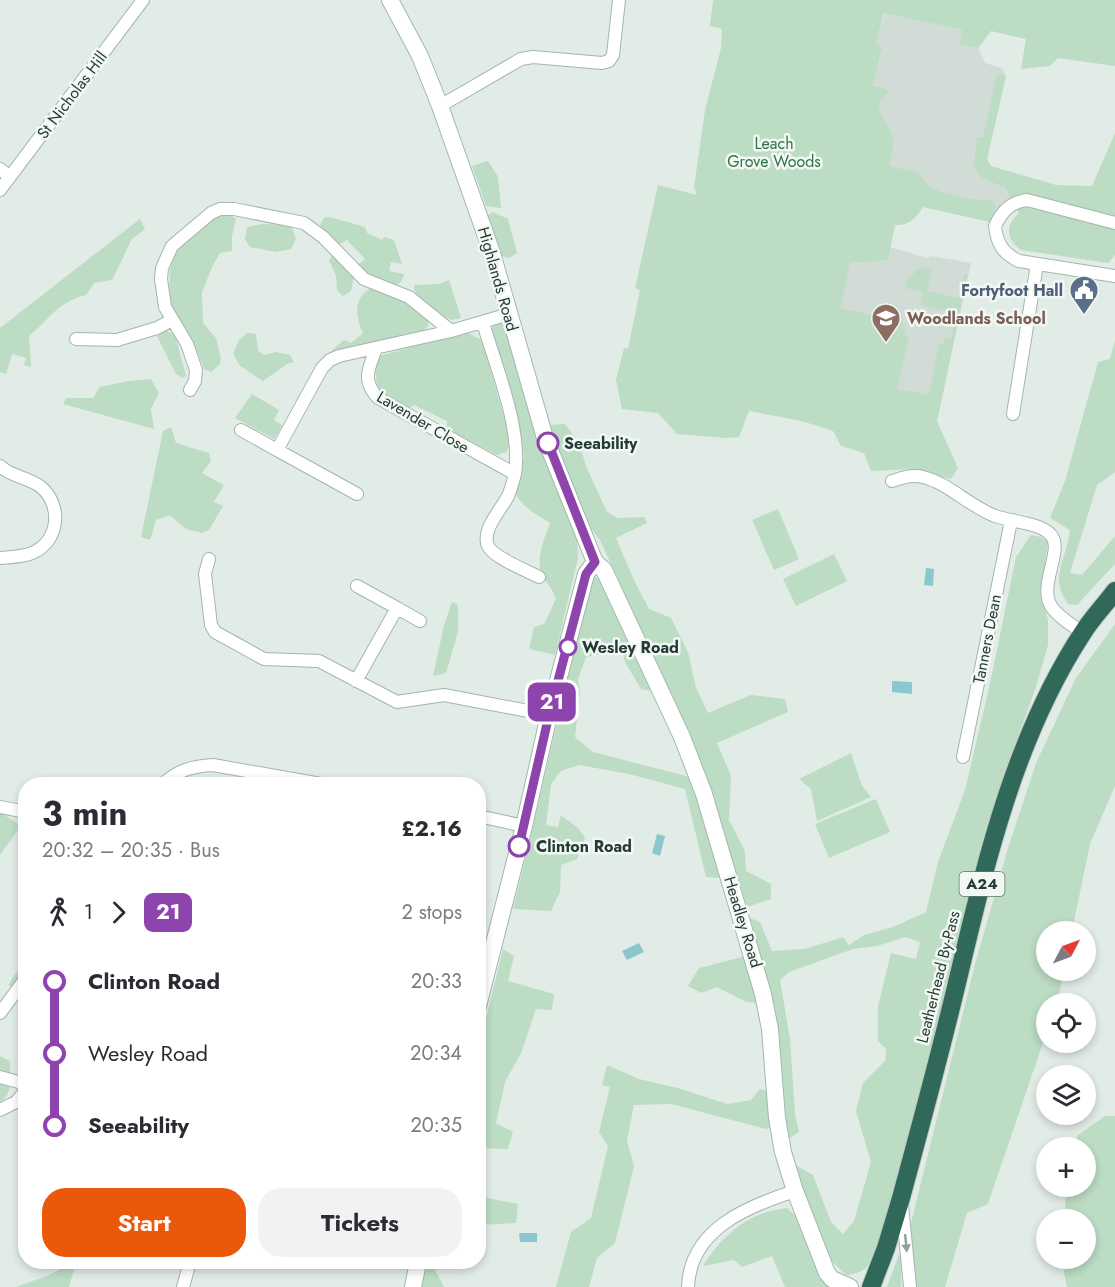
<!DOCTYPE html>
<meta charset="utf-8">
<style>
:root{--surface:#fff;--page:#f2f2f3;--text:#2b2b33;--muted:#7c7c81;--accent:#ea580c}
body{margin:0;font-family:Jost,sans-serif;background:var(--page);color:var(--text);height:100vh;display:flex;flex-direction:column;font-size:22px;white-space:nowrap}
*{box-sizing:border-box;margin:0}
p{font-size:20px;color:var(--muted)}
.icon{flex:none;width:33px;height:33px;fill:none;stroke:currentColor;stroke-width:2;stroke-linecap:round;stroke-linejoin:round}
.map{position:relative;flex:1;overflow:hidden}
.panel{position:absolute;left:18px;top:777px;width:468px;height:492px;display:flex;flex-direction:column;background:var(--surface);border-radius:24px;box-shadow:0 3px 9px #0003}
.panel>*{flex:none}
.badge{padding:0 12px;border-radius:9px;font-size:21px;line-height:39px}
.needle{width:39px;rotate:49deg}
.controls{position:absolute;left:1036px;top:921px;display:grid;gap:12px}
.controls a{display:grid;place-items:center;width:60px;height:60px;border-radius:50%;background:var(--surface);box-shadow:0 3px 9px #0003;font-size:30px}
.map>.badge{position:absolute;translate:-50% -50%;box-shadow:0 0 0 3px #fff}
.legs{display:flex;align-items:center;gap:9px;height:66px;padding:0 24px;font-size:20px}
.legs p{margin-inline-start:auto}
.overview{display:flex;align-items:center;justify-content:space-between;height:102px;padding:0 24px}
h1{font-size:33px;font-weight:700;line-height:45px}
.cta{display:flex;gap:12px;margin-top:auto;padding:12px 24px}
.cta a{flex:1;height:69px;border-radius:24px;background:var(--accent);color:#fff;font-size:24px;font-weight:700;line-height:69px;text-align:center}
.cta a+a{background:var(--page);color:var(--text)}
ul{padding:0 24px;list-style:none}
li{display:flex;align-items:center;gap:21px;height:72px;font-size:22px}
li i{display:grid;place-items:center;width:9px;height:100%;margin:0 8px;background:currentColor}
li i::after{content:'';width:15px;height:15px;margin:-8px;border:4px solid;border-radius:50%;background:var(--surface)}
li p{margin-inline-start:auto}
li:first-child i{background:linear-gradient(#0000 50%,currentColor 0)}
li:last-child i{background:linear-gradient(currentColor 50%,#0000 0)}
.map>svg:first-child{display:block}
.built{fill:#d1dcd6}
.green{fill:#bcdcc4}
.water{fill:#8cc7cf}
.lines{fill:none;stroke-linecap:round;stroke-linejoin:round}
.street-casing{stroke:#a5b4ae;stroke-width:14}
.secondary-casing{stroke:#a1b7af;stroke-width:18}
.highway-casing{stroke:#c1c8c6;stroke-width:20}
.street{stroke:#fff;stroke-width:12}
.secondary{stroke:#fff;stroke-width:16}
.highway{stroke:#30685a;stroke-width:18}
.oneway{fill:#919e9a}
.line-1-casing{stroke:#fff;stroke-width:14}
.line-1{stroke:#8e44ad;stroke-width:9}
.stop-1-dot{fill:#fff;stroke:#8e44ad;stroke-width:3}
.labels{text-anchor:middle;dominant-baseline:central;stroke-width:5;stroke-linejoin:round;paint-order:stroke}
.shield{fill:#f3f8f5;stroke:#61746f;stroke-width:1.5}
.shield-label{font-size:15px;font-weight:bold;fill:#233c35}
.street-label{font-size:16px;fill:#233c35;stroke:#f3f8f5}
.park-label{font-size:16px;fill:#2f7247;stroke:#f3f8f5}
.service-label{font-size:16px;font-weight:bold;fill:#4e5e75;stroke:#f3f8f5;text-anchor:end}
.education-label{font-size:16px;font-weight:bold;fill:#785e54;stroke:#f3f8f5;text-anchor:start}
.stop-label{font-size:16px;font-weight:bold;fill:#233c35;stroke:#f3f8f5;text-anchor:start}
</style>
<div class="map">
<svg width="1115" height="1287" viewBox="0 0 1115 1287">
<rect width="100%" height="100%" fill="#e2ece7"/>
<path class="built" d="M885 13 962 30 961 44 978 48 985 63 1002 68 1006 76 987 159 1011 199 995 213 991 222 923 207 869 166 881 89 873 86 882 49 876 44Z
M890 247 927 258 932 256 971 263 937 421H802L836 264 888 260Z"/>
<path class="green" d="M713 0H1115V66L1058 58 1050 66 1021 69 1026 39 991 31 978 48 960 44 962 30 884 13 876 44 882 48 873 86 890 90 880 101 879 111 893 136V147L889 166 918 173 930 187 941 192 969 199 991 200 996 206 991 222 923 207C916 218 909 226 895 225L888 260 850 263 840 308 903 322 902 328 905 329 904 335 909 336 897 389 929 395 939 343 944 344 945 338 951 339 957 313 920 305 923 292 906 288 905 282 917 270 932 267 927 291 959 298 964 274H968L937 421 958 468 951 479 912 469 871 471 864 453 841 446 833 431 802 421 749 411 739 437 727 438 677 434 658 413 622 409 616 380 624 348 628 349 640 290 635 288 658 185 697 195 694 187 705 110 721 48 722 29 710 26Z
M997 74 1006 76 987 159 991 166 1056 185 1092 186 1115 133V255L1108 263 1021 250C1006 239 1005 225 1019 213L1005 188 979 176 974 166 977 137H983Z
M488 161 498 177 501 208 486 206 472 166Z
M493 212 508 219 517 253 509 258 498 255 488 215Z
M228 213 236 219 232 236V251L220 253 212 267 202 292 203 323 216 338 221 359 220 364 211 372 204 369 196 348 177 321 169 295 170 269 178 248 207 220Z
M330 217 365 227 367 233 382 240 384 237 394 240 402 264 391 262 389 271 404 274 401 282 396 285C383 280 366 277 358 265L365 259 347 240 338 245 320 225 324 218Z
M140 219 145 229 132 239 112 280 94 283 86 295C56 303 51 318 29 336L31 367 24 365 26 358 12 354 6 374 0 372V328Z
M262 224 291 225 296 239 291 249 276 252 250 247 245 239 247 227Z
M333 255 354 276 351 291 343 296 337 290 336 276 329 260Z
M449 280 461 318 452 320C435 313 415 305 414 285L439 284Z
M371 288 400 297 429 321 428 326 423 331 410 336 371 345 363 344 330 352 344 340 351 343 363 333C355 316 353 298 371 288Z
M500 322 506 324 577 535 578 558 555 655 529 649 534 627 544 624 556 599C553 589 546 583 542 574 535 558 545 538 550 523 538 515 521 507 516 493L524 457 522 438 491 331 493 325Z
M165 330 175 335 186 376 182 378 176 374 157 336Z
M466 332 482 340 511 441 506 452 497 455 447 430V421L414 405 408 409 379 393C375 379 375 369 379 356Z
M247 333 256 334 258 351 264 355 276 352 290 355 294 362 287 364 263 381 240 366 233 354 239 340Z
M1115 340V472L1097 485 1070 573 1082 575 1115 536V564L1077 605 1068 604C1048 576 1067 560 1070 530L1050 518 1065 481 1098 362 1110 359Z
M151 379 159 393 151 409 154 429 63 404 66 398H93L100 387 129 381Z
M252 394 279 410 274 420 282 425 274 439 235 418Z
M565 424 578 441 586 466 607 512 618 518 644 517 647 523 616 538 633 578 649 609 671 618 688 652 696 688 708 713 751 695 785 699 788 712 717 743 731 776 729 820 745 851 746 871 771 884V899L747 907 708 780 695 747 600 540C579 516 556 457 549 425Z
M171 427 176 443 209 453 211 461 202 473 224 485 214 502 223 506 209 530 202 533 186 529 170 515 156 520 150 540 141 537 163 431Z
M778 509 799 559 774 570 752 520Z
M1031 535 1041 537 1048 542 1041 594 1048 620V645L1036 687 1014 748 986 842 954 969 881 1240C867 1259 875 1272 846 1275L826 1256 794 1174 795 1165 813 1175 831 1222 843 1234 854 1221 871 1162 856 1111 863 1083 885 1061 886 1049 878 1041V1006L891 953 916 959 920 942 906 937 877 946 853 949 789 972 780 980 790 1039 795 1114 799 1132 788 1139 775 1008 750 918 760 922 772 951 805 949 843 937 849 945 864 935 893 927 926 912 938 862 965 790 991 679 1016 557Z
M834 554 847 581 796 606 783 579Z
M594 577 599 578 651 691 641 689 626 664 618 641 609 653 586 657 578 680 580 692 575 737 593 752 690 777 720 878 706 877 685 789 629 774 579 765 561 771 551 784 546 825 558 827 561 815 578 828 585 838 577 859 561 865 560 892 551 911 513 909C541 799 563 689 591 580Z
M452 602 458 605V632L446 673 433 676 444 625Z
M1115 624V786L1090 844 1072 931 1047 932V970L1064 971 1057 1003 1047 1004V1031L988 1204 967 1213 945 1287H916L909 1231 975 964 1008 848 1036 763 1076 678Z
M851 753 862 786 871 797 817 821 811 789 799 779Z
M876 799 890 832 829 858 815 824Z
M0 812 18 824V830L0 855Z
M503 949 514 956 508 981 554 994 552 1010 536 1009 522 1051 505 1082 496 1123 513 1132 508 1149 481 1148 479 1165V1048Z
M746 956 759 1003 746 1002 717 987 701 993 688 986 699 968Z
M25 960V970L13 988 8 985Z
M0 1056 10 1061C10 1075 14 1094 0 1102Z
M607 1065 639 1079 678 1088 727 1104 751 1100 760 1089 767 1091 771 1127 766 1129 671 1104 634 1105 627 1141 634 1166 615 1243 597 1258 589 1287H556L571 1232 591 1218 608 1146 599 1132 610 1087 602 1085Z
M1105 1116H1115V1287H1067L1064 1273 1065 1259 1086 1258V1220L1065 1219 1066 1187 1086 1186V1148L1074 1147 1078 1135Z
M479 1172 487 1198 518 1204 516 1223 479 1225Z
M787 1208 801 1221 834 1287H785L772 1256 742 1267 734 1260 703 1266C723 1234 749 1212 787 1208Z
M899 1254 901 1260V1287H887Z
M69 1262H76L69 1287H16C32 1280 56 1276 69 1262Z
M426 1262H439L435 1270 444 1287H420Z"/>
<path class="water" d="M926 568 934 569 933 586 924 585Z
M892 681 912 682V694L892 692Z
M657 834 665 836 660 856 652 853Z
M639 943 644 952 627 960 622 951Z
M519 1233H537V1242H520Z"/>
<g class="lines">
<g class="street-casing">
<path id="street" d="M440 106 521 59 533 57 602 63 609 61 613 55 619 0
M0 169 10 177
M0 190 143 0
M1115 223 1027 200C1011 202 1002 211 995 226 997 243 1002 253 1019 261L1115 276
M483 323C496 367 522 429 515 474 513 481 511 490 508 496 501 510 481 530 488 546 493 557 527 571 539 577
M76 339 117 340 157 328 172 320
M376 348C369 369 361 380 378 398L515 474
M190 390 195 381 196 370 187 344 165 307 161 279 162 268 172 246 211 213 220 209H234L304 223 323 237 364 279 409 297 451 331
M1013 414 1037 264
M241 430 277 450 322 368 330 360 339 356 451 331 509 314
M277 450 357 494
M0 466C11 477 29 477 41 487 63 506 59 542 32 553 23 557 10 557 0 558
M892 481C902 478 912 474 923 477 948 483 969 506 995 516 1012 522 1039 522 1051 535 1064 550 1038 585 1051 606 1058 617 1072 625 1083 633
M209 559 205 574 211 625 215 632 264 659 319 661 397 702 444 695 549 715
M397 608 420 621
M356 681 397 608 357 586
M963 757 1011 521
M163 784C178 770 193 766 213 765L321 784
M0 807 26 812
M478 816 524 826
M0 1013 26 978
M0 1077 26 1084
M0 1110 16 1102 26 1090
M902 1205 910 1287
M183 1287 190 1262
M688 1287C690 1229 748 1206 795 1191"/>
</g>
<g class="secondary-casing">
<path id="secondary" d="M390 0 420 56 440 106 492 253 545 438 595 562
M595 562 604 570 682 737 704 794 763 994 770 1029 777 1118 783 1152 795 1191 827 1273 832 1279 850 1287
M478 1006 524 826 549 715 586 574 595 562
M413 1287 418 1262"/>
</g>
<g class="highway-casing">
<path id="highway" d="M871 1287 886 1248 901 1198C920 1128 939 1058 956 987 985 866 1013 740 1082 634 1091 619 1104 606 1115 591"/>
</g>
<use href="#street" class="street"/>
<use href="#secondary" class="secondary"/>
<use href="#highway" class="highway"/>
</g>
<defs><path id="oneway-solid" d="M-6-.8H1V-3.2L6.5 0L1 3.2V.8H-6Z" transform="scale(1.5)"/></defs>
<use class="oneway" href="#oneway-solid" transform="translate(906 1243) rotate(84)"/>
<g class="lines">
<g class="line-1-casing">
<path id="line-1" d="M519 846 549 715 586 574 595 562 548 443"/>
</g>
<use href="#line-1" class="line-1"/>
</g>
<defs>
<g id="civic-pin" transform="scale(1.5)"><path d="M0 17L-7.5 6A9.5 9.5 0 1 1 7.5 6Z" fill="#5c6f8a" stroke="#f3f8f5"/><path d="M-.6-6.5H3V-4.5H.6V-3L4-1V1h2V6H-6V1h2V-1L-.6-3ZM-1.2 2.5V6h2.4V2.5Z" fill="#fff"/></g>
<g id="school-pin" transform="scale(1.5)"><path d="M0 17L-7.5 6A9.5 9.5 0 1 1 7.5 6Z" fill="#8d6e63" stroke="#f3f8f5"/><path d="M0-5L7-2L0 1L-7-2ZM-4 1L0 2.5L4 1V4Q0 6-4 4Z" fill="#fff"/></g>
</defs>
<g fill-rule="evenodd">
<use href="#civic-pin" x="1084" y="290"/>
<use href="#school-pin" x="886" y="318"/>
</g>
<g class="stop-1-dot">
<circle cx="548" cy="443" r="10"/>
<circle cx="568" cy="647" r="8"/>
<circle cx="519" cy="846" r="10"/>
</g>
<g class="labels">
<rect class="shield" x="959.5" y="872" width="45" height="24" rx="4.5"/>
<g class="shield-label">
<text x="982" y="884">A24</text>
</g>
<g class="street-label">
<text transform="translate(72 95) rotate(-53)">St Nicholas Hill</text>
<text transform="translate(498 279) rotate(74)">Highlands Road</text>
<text transform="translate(423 422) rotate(31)">Lavender Close</text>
<text transform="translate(987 639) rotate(-79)">Tanners Dean</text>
<text transform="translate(743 922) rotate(73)">Headley Road</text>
<text transform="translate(938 977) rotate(-76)">Leatherhead By-Pass</text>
</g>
<g class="park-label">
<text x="774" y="143">Leach<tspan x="774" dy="18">Grove Woods</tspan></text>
</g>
<g class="service-label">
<text x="1063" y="290">Fortyfoot Hall</text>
</g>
<g class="education-label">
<text x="907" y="318">Woodlands School</text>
</g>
<g class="stop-label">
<text x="564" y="443">Seeability</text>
<text x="582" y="647">Wesley Road</text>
<text x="536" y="846">Clinton Road</text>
</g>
</g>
</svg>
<div class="controls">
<a><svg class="needle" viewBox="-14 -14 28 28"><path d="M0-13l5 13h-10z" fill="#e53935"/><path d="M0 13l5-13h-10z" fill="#7c7c81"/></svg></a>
<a><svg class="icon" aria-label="locate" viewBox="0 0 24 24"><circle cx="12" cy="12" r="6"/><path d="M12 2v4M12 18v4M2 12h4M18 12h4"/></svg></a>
<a><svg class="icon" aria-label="layers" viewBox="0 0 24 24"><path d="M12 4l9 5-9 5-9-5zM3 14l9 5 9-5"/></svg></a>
<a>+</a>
<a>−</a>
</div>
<b class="badge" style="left:552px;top:702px;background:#8e44ad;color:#fff">21</b>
<section class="panel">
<div class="overview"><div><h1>3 min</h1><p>20:32 – 20:35 · Bus</p></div><b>£2.16</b></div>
<div class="legs"><svg class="icon" aria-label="walk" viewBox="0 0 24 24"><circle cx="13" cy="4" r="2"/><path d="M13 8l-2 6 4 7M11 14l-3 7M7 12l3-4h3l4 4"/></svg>1<svg class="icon" aria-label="forward" viewBox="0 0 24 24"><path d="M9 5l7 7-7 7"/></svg><b class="badge" style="background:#8e44ad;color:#fff">21</b><p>2 stops</p></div>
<ul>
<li><i style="color:#8e44ad"></i><b>Clinton Road</b><p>20:33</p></li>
<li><i style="color:#8e44ad"></i><span>Wesley Road</span><p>20:34</p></li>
<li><i style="color:#8e44ad"></i><b>Seeability</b><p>20:35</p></li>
</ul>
<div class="cta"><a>Start</a><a>Tickets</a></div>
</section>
</div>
